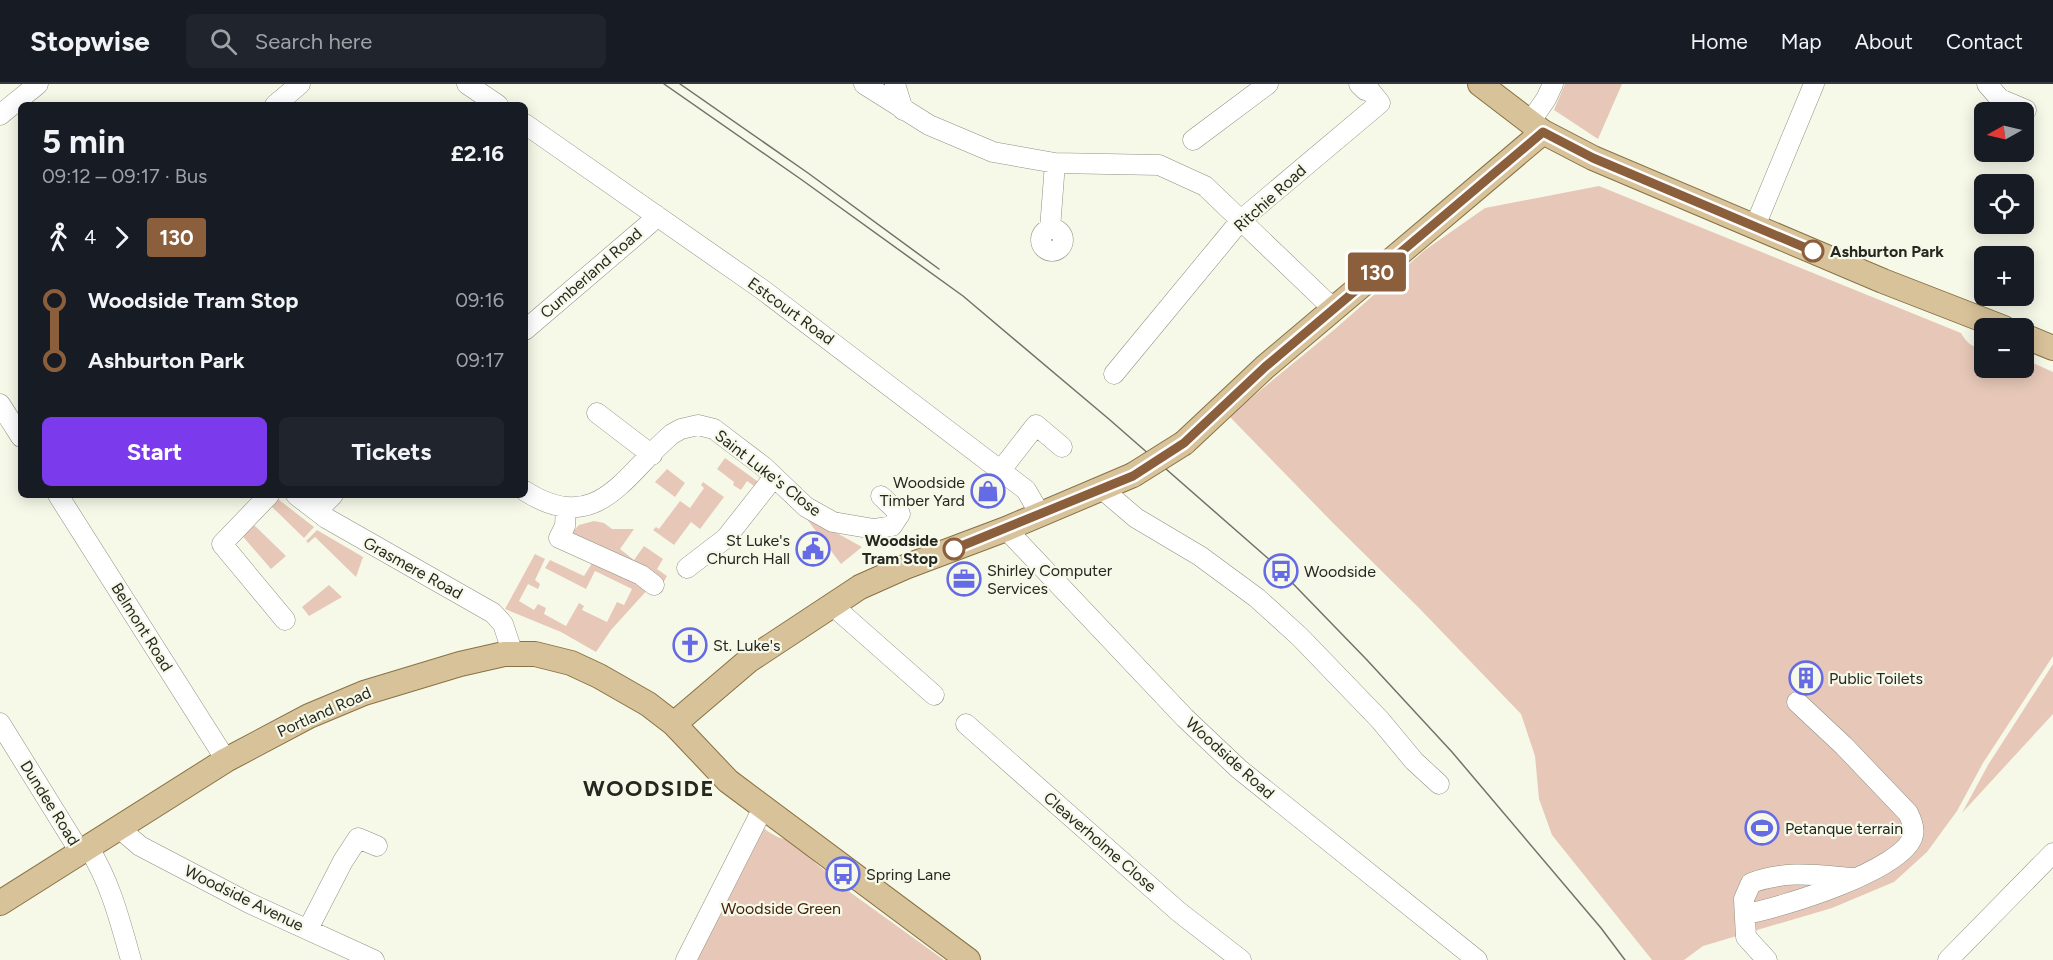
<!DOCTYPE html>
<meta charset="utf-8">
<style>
:root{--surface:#171b24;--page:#20242c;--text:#f1f3f6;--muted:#9ea1a6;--line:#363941;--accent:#7c3aed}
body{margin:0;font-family:Figtree,sans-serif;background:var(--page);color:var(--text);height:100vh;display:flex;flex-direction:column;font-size:22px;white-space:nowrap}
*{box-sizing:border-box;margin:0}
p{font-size:20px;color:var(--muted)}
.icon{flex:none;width:33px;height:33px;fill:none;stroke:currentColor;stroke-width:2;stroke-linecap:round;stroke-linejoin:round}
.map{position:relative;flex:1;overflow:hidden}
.panel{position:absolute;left:18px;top:18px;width:510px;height:396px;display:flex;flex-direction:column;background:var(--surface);border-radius:9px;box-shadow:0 3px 15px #0003}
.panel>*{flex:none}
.badge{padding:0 12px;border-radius:4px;font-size:21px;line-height:39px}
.needle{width:39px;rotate:262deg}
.tools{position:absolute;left:1974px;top:18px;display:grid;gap:12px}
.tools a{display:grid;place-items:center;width:60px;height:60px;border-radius:9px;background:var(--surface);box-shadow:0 3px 15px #0003;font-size:30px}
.map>.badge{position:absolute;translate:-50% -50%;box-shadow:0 0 0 3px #fff}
.legs{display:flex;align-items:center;gap:9px;height:66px;padding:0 24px;font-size:20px}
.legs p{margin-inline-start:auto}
.head{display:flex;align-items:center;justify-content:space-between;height:102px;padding:0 24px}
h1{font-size:33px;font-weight:700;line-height:45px}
.cta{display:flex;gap:12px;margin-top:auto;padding:12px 24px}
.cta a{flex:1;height:69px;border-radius:9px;background:var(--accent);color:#fff;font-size:24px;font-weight:700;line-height:69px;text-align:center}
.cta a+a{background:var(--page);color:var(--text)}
ul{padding:0 24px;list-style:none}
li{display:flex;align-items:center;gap:21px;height:60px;font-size:22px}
li i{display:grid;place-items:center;width:9px;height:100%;margin:0 8px;background:currentColor}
li i::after{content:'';width:15px;height:15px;margin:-8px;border:4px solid;border-radius:50%;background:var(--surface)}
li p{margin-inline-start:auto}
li:first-child i{background:linear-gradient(#0000 50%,currentColor 0)}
li:last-child i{background:linear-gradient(currentColor 50%,#0000 0)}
header{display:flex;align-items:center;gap:36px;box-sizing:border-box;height:84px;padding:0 30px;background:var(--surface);border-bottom:2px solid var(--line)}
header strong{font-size:28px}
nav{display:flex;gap:33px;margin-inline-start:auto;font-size:21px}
.search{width:420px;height:54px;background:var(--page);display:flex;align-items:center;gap:15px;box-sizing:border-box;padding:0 21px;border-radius:9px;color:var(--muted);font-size:22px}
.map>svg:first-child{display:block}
.green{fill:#e7c8b8}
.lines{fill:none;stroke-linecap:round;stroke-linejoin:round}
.minor-casing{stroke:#8e9081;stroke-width:21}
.major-casing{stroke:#897143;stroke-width:26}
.minor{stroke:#fff;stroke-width:20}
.major{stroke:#d8c299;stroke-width:24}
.tram{stroke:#717369;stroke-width:1.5}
.major-bridge-casing{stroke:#897143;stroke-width:26;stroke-linecap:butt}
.major-bridge{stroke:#d8c299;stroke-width:24}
.line-1-casing{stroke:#fff;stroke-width:14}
.line-1{stroke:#8b5e3c;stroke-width:9}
.stop-1-dot{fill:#fff;stroke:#8b5e3c;stroke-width:3}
.labels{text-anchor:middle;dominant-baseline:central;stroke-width:4.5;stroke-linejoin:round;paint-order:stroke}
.street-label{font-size:16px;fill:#262721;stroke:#f6f9e8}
.stop-label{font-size:16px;font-weight:bold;fill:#262721;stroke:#f6f9e8;text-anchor:start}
.poi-label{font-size:16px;fill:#262721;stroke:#f6f9e8;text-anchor:start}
.park-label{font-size:16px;fill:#421e08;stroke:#f6f9e8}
.district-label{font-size:22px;font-weight:bold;letter-spacing:1.5px;fill:#262721;stroke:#f6f9e8}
</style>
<header>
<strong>Stopwise</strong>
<div class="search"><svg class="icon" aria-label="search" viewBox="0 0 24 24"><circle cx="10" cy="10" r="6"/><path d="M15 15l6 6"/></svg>Search here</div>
<nav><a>Home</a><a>Map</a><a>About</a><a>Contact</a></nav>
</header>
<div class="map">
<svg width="2053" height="876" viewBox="0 0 2053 876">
<rect width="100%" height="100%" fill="#f6f9e8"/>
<path class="green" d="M1565 0H1622L1598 55 1554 26Z
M1599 102 1961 249C1966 258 1973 265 1984 263V284H2024V275L2053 288V572L1983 679 1957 727 1927 768 1894 798 1832 824 1703 862 1684 876H1652L1552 751 1539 715 1535 672 1521 630 1419 524 1333 439 1229 332 1335 245 1425 166 1485 124Z
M725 374 760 399 757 404 747 397 741 406 733 401 734 398 717 385Z
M667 385 685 399 675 413 655 398Z
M703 398 724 413 700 445 691 438 674 461 653 446 656 443 659 445 680 417 690 424 704 404 701 401Z
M274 412 314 443 304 454 269 420Z
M808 433 862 463 841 480 806 434Z
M250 437 286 472 271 485 239 448Z
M594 437 604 439 612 445H634L620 465 634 476 644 462 663 475 657 485 667 492 663 499 584 458 572 448 579 441Z
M317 446 363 473 356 493 315 453 308 459 306 457Z
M535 470 545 475 535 496 540 500 538 505 528 500 519 517 534 526 538 520 546 524 544 530 566 542 579 519 584 522 582 526 607 538 617 518 624 521 632 505 595 487 586 505 545 484 550 476 584 492 594 476 650 503 611 546 596 568 561 548 505 525Z
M329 501 342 513 309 532 302 523Z
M2053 580V630L1962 729 1988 681Z
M762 743C771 750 783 758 795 755 804 767 812 777 824 786L828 785 836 793V798L944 876H697L703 864 701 862Z"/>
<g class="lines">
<g class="minor-casing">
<path id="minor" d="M467 0 498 21
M864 0 929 41 993 68 1055 79 1159 81 1205 102 1324 216 1336 224
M895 0 903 26
M1987 0 2000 15 2026 26
M275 21 300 0
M0 31 38 0
M1530 38 1546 15 1553 0
M525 40 763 206 1026 406 1040 430
M1193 56 1268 0
M1755 142 1814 0
M1041 156a11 11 0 1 1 22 0a11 11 0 1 1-22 0Z
M1050 145 1055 79
M525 246 649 140 656 131
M1114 290 1241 136 1380 19 1368 4 1365 6 1359 0
M0 320 21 353
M597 329 652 371
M1001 386 1036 341 1062 363
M1102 405 1136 434 1200 472 1257 514 1300 553 1380 636 1414 677 1439 700
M525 407C598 454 625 389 672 350L681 345 698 341 714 345 764 383 806 423 833 438 874 445 892 442 900 430 881 412
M58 411 226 676
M269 411 222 460 285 536
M296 411 326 434 493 529 503 540 513 570
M566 423 565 442 559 454 641 491 654 501
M317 427 333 411
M1006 445 1185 634 1239 685 1477 876
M687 484 726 454 774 393
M832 521 934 611
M0 639 80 768
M966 640 1179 828 1241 876
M119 744 140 762 249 819 374 876
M88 763C110 797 120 837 131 876
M1745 830C1777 825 1906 786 1913 751 1915 744 1911 735 1908 729L1844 662 1797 618
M308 845 343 777 358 754 377 762
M686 876 763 724
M1767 876 1746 853 1744 815 1751 799C1786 786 1816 791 1852 794
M1948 876 2053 769"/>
</g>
<g class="major-casing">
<path id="major" d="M1480 0 1543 48 1593 74 1883 197 2004 244
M2024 252 2053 264
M1184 359 1265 283 1543 48
M674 640 748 577 860 503 905 483 1006 445 1133 391
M0 819 226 676 309 632 364 609 460 580 504 570H535L571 579 599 592 648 620 674 640 728 697 968 876"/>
</g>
<use href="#minor" class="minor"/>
<use href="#major" class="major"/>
<path class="tram" d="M664 0 802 96 963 212 1110 336 1271 477 1367 576 1452 668 1601 844 1625 876
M680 0 808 89 939 185"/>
<g class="major-bridge-casing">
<path id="major-bridge" d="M1133 391 1184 359"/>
</g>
<use href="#major-bridge" class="major-bridge"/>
</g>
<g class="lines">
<g class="line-1-casing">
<path id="line-1" d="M954 465 1133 392 1184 359 1265 283 1543 48 1593 74 1813 167"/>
</g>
<use href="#line-1" class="line-1"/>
</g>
<defs>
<g id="shop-ring" transform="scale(1.725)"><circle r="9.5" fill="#f6f9e8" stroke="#656be4" stroke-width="1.5"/><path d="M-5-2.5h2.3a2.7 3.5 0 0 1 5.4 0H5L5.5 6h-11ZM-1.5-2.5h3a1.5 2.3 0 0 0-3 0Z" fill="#656be4"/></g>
<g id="civic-ring" transform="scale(1.725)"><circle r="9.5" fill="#f6f9e8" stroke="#656be4" stroke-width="1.5"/><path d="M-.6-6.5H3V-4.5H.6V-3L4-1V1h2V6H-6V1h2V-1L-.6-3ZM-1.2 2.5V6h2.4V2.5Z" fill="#656be4"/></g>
<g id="bus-ring" transform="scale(1.725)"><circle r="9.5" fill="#f6f9e8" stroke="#656be4" stroke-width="1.5"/><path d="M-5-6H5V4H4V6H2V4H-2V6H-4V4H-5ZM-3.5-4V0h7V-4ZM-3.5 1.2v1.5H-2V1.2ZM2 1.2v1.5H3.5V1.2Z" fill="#656be4"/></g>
<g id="office-ring" transform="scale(1.725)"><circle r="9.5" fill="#f6f9e8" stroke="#656be4" stroke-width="1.5"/><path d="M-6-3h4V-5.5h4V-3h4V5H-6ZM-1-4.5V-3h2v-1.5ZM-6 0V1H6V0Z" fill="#656be4"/></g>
<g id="church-ring" transform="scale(1.725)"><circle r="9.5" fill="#f6f9e8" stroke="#656be4" stroke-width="1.5"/><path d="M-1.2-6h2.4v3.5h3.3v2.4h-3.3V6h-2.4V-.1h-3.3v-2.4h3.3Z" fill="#656be4"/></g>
<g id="building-ring" transform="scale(1.725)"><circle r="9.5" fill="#f6f9e8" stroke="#656be4" stroke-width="1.5"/><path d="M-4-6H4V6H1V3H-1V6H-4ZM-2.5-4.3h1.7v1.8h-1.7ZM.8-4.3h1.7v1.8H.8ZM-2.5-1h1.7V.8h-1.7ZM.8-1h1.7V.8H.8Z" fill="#656be4"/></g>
<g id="stadium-ring" transform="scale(1.725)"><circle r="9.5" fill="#f6f9e8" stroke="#656be4" stroke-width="1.5"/><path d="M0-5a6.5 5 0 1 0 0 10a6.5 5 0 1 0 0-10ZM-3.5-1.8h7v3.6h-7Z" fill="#656be4"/></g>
</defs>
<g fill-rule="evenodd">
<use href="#shop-ring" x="988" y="407"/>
<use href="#civic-ring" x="813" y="465"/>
<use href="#bus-ring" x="1281" y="487"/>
<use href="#office-ring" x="964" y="495"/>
<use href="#church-ring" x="690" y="561"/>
<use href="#building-ring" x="1806" y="594"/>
<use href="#stadium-ring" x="1762" y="744"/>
<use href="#bus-ring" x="843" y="790"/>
</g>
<g class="stop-1-dot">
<circle cx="1813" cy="167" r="10"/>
<circle cx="954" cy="465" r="10"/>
</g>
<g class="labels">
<g class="street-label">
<text transform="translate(1270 114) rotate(-42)">Ritchie Road</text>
<text transform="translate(591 189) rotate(-41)">Cumberland Road</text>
<text transform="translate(791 227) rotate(36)">Estcourt Road</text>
<text transform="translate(768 389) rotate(38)">Saint Luke's Close</text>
<text transform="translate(413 484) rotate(29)">Grasmere Road</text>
<text transform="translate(142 543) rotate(58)">Belmont Road</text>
<text transform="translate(324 628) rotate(-24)">Portland Road</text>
<text transform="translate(1230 674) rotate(42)">Woodside Road</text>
<text transform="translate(50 719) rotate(58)">Dundee Road</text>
<text transform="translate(1100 758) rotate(41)">Cleaverholme Close</text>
<text transform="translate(244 814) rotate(26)">Woodside Avenue</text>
</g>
<g class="stop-label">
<text x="1830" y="167">Ashburton Park</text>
<text x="938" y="456" text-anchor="end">Woodside<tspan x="938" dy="18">Tram Stop</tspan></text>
</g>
<g class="poi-label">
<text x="965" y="398" text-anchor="end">Woodside<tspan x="965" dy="18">Timber Yard</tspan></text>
<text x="790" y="456" text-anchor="end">St Luke's<tspan x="790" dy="18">Church Hall</tspan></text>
<text x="987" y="486">Shirley Computer<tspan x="987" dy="18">Services</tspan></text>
<text x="1304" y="487">Woodside</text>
<text x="713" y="561">St. Luke's</text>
<text x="1829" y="594">Public Toilets</text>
<text x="1785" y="744">Petanque terrain</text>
<text x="866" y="790">Spring Lane</text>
</g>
<g class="park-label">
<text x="781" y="824">Woodside Green</text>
</g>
<g class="district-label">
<text x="649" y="704">WOODSIDE</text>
</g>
</g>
</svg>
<div class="tools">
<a><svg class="needle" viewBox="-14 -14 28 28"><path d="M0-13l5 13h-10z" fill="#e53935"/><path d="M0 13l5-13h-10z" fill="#9ea1a6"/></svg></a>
<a><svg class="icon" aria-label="locate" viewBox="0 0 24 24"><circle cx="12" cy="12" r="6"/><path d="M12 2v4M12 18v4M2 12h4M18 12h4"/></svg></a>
<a>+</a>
<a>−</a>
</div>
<b class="badge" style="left:1377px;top:188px;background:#8b5e3c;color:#fff">130</b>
<section class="panel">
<div class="head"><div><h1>5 min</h1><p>09:12 – 09:17 · Bus</p></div><b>£2.16</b></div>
<div class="legs"><svg class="icon" aria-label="walk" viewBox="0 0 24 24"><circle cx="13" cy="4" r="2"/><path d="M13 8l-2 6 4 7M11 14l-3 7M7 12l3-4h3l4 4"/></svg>4<svg class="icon" aria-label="forward" viewBox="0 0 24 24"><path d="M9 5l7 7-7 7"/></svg><b class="badge" style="background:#8b5e3c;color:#fff">130</b></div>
<ul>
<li><i style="color:#8b5e3c"></i><b>Woodside Tram Stop</b><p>09:16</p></li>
<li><i style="color:#8b5e3c"></i><b>Ashburton Park</b><p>09:17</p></li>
</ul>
<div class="cta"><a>Start</a><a>Tickets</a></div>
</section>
</div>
